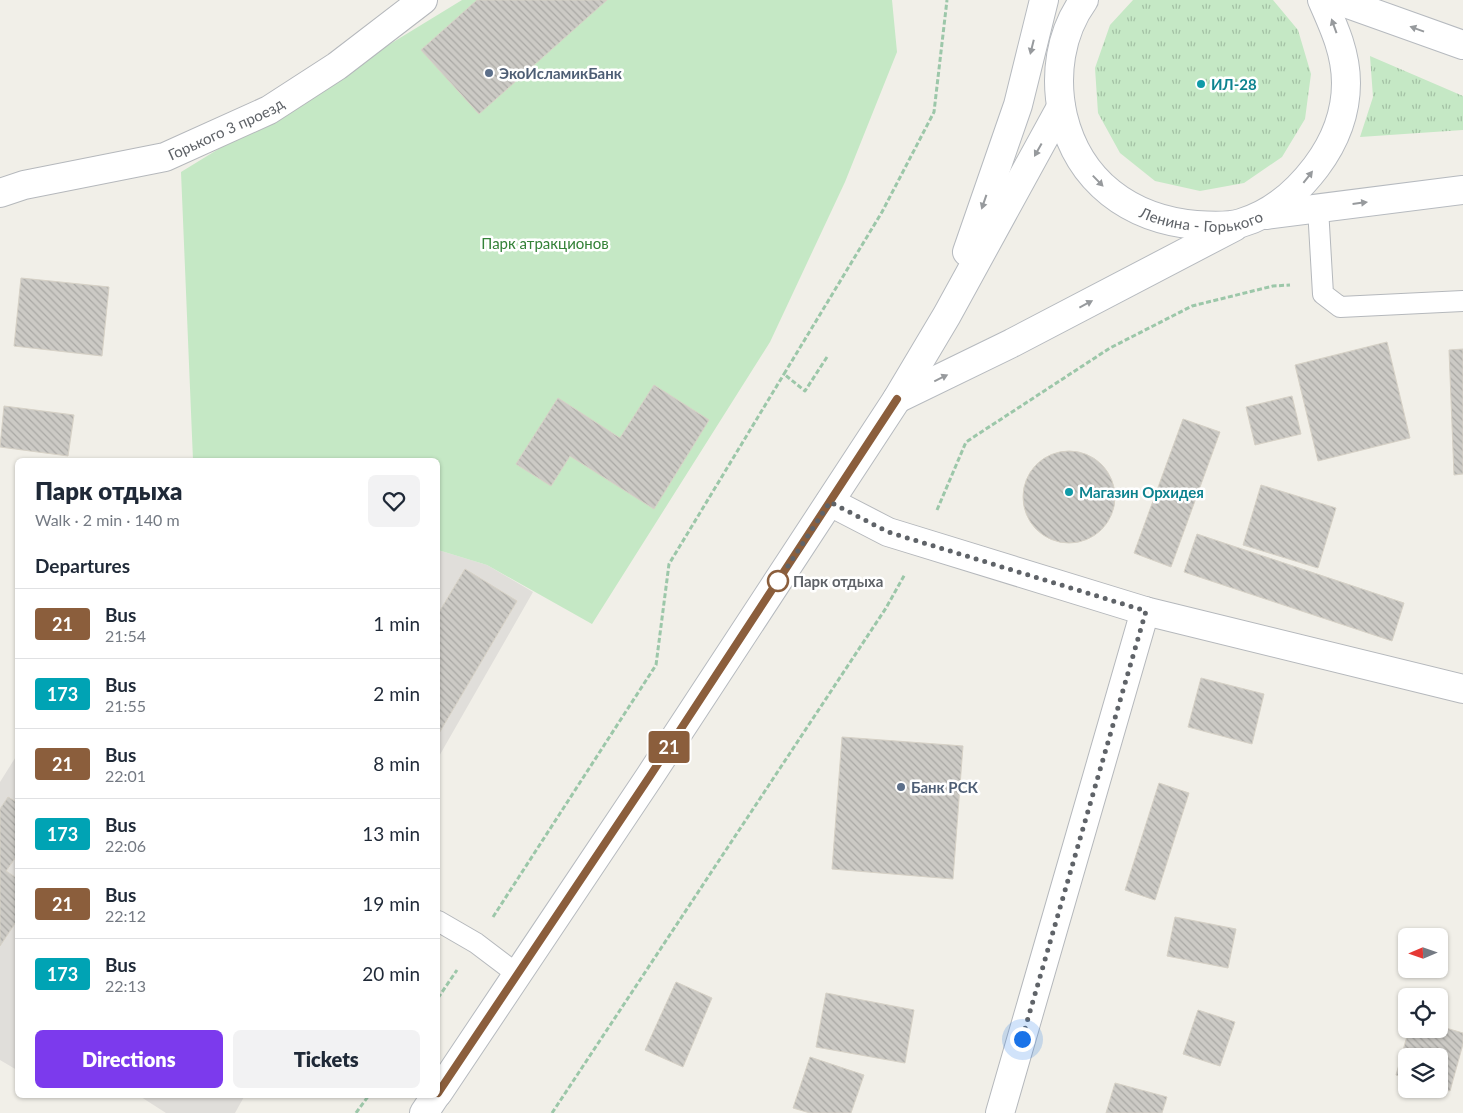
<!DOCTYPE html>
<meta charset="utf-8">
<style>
:root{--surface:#fff;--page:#f2f2f3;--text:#1f2937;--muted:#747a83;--line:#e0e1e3;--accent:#7c3aed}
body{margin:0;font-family:Lato,sans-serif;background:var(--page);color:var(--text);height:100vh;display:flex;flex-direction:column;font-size:19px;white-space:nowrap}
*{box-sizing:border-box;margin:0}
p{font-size:16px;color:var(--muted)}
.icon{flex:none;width:28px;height:28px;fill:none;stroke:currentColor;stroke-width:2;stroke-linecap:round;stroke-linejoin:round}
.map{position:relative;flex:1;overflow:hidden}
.panel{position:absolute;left:15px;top:458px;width:425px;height:640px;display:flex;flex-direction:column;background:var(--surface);border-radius:8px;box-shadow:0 1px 4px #0004}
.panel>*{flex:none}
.badge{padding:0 10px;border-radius:4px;font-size:18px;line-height:32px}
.needle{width:32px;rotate:268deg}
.controls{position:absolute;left:1398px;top:928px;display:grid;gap:10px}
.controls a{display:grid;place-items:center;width:50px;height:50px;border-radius:8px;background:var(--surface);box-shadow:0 1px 4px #0004;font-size:25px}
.you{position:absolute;width:25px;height:25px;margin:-12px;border:4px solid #fff;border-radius:50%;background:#1a73e8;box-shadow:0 0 0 8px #1a73e833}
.map>.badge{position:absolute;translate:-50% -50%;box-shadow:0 0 0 2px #fff}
h2{padding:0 20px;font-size:19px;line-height:45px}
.round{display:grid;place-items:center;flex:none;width:52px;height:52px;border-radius:8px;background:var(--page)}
.summary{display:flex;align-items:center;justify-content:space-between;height:85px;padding:0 20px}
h1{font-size:24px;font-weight:800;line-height:38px}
.action{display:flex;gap:10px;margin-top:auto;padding:10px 20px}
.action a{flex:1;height:58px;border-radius:8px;background:var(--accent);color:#fff;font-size:20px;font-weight:800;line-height:58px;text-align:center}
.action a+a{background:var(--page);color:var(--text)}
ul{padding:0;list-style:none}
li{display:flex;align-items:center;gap:15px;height:70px;padding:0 20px;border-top:1px solid var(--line)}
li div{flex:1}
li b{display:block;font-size:19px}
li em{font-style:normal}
li .badge{min-width:55px;font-weight:700;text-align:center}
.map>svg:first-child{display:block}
.industrial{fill:#e0deda}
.grass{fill:url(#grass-tufts)}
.park{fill:#c5e8c5}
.building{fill:url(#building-back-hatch);stroke:#d6d1c6}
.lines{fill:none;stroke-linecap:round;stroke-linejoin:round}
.lane-casing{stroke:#b5b8bc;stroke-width:22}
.street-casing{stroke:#b5b8bc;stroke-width:30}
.secondary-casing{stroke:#b6babf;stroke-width:30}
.path{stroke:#9cc7a9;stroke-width:3;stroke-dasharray:5 2.5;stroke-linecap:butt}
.lane{stroke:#fff;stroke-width:20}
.street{stroke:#fff;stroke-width:28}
.secondary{stroke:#fff;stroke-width:28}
.oneway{fill:#979a9d}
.line-casing{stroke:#fff;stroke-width:11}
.line{stroke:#8b5e3c;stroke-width:8}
.walk{stroke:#5f6368;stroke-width:5;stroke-dasharray:0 9}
.service-dot{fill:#5c6f8a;stroke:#fff;stroke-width:2}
.culture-dot{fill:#0f9aa8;stroke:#fff;stroke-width:2}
.stop-dot{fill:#fff;stroke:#8b5e3c;stroke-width:2.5}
.labels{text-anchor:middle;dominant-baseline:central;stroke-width:5;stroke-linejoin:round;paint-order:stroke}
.service-label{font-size:15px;font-weight:bold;fill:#4e5e75;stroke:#fff;text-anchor:start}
.culture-label{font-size:15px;font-weight:bold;fill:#0d838f;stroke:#fff;text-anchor:start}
.street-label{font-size:15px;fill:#5f6368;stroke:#fff}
.park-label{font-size:15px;fill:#348238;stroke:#fff}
.stop-label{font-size:15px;font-weight:bold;fill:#5f6368;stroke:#fff;text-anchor:start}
</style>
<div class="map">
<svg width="1463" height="1113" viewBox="0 0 1463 1113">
<defs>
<pattern id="grass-tufts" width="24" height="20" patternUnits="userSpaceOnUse" patternTransform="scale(1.25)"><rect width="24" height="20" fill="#c5e8c5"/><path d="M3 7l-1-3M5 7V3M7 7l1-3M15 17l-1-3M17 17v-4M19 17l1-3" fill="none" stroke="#a3c0a4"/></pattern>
<pattern id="building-back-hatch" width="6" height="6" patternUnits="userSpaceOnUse" patternTransform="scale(1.25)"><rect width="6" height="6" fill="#cccac5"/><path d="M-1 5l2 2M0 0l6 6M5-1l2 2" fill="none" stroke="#a9a8a4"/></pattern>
</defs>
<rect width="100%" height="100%" fill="#f1efe8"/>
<path class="industrial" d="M438 550 487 565 533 592 438 758Z
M17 755V1070L0 1060V782Z
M138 1095H245L235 1113H166Z"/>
<path class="grass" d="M1133 0H1273L1298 30 1311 74 1305 119 1282 157 1244 183 1200 191 1155 181 1120 153 1098 113 1095 68 1110 25Z
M1370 56 1463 96V130L1360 137 1373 97Z"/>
<path class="park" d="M462 0H892L897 52 845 182 770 342 592 624 487 565 438 550V460H193L181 172Z"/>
<path class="building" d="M477 0H607L479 114 421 50Z
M21 278 109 287 102 356 14 346Z
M1387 342 1410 438 1318 461 1295 365Z
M1463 349V474L1454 475 1449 350Z
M654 385 709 420 654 509 570 456 551 486 516 464 558 398 620 438Z
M1292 396 1301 434 1255 445 1246 407Z
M4 406 74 415 68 456 0 447Z
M1183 419 1220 432 1171 567 1134 553Z
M1023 497a46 46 0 1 1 92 0a46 46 0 1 1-92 0Z
M1261 485 1336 508 1318 568 1243 545Z
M1197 534 1404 603 1392 641 1184 572Z
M465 569 517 601 438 735V614Z
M1201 678 1264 694 1252 744 1188 727Z
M842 737 963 746 953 879 832 869Z
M1159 783 1189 793 1155 900 1125 890Z
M8 797 18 803V854L6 871 18 879V919L0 946V809Z
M1175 917 1236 929 1228 968 1167 956Z
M676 982 712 998 683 1067 645 1050Z
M826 993 914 1010 905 1063 816 1047Z
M1198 1010 1235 1022 1220 1066 1183 1054Z
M1439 1026 1463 1033V1044L1450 1091 1439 1088V1056H1406V1078L1396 1075 1409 1029H1439Z
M810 1057 864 1075 851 1113H810L793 1108Z
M1115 1083 1167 1097 1162 1113H1106Z"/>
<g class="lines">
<g class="lane-casing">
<path id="lane" d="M1318 208 1323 294 1340 307 1463 301
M438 921 476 943 517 974"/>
</g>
<g class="street-casing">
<g id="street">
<path id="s1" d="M0 193 24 185 165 157 269 110 337 66 423 0"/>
<path d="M830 502 888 532 1145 611 1463 689"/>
<path d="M1000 1113 1145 611"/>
</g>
</g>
<g class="secondary-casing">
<g id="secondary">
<path id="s2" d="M1084 0C1060 33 1054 76 1063 116 1079 182 1130 219 1196 225 1210 226 1228 227 1241 223 1272 214 1297 192 1316 167 1334 143 1346 114 1346 83 1346 53 1334 27 1322 0"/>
<path d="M1337 0 1463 45"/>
<path d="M1266 215 1463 190"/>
<path d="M967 252 1018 105 1044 0"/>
<path d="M897 399 1012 343 1234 227"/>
<path d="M438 1093 650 776 897 399 947 315 1061 107"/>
<path d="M424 1113 436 1095"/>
</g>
</g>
<path class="path" d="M827 357 805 391 784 374 882 212 934 112 947 0
M937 510 966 442 1110 348 1192 306 1273 286 1290 285
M493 917 656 665 669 564 784 374
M438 998 457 970
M356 1113 369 1095
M552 1113 886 608 905 574"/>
<use href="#lane" class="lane"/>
<use href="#street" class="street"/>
<use href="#secondary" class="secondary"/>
</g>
<defs><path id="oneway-solid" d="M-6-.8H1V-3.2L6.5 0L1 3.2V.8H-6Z" transform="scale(1.25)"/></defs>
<g class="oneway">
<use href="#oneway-solid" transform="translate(1334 26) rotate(-110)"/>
<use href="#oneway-solid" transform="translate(1417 29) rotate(-160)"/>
<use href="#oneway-solid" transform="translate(1032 47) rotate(104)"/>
<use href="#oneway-solid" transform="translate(1038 150) rotate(119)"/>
<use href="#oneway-solid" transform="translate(1308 177) rotate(-52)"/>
<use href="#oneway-solid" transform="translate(1098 181) rotate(46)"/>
<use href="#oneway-solid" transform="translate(984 202) rotate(109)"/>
<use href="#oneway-solid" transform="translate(1360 203) rotate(-7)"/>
<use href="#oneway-solid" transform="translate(1086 304) rotate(-28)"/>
<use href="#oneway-solid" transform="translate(941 378) rotate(-26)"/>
</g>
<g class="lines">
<g class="line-casing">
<path id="line" d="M438 1093 650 776 897 399"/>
</g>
<use href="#line" class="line"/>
<path class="walk" d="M778 581 830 502 888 532 1146 611 1022 1039"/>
</g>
<g class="service-dot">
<circle cx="489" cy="73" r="5"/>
<circle cx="901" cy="787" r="5"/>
</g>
<g class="culture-dot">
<circle cx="1201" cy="84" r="5"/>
<circle cx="1069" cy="492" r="5"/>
</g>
<circle class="stop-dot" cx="778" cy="581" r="10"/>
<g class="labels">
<g class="service-label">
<text x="499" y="73">ЭкоИсламикБанк</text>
<text x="911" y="787">Банк РСК</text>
</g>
<g class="culture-label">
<text x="1211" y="84">ИЛ-28</text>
<text x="1079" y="492">Магазин Орхидея</text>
</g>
<g class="street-label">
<text stroke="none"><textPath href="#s1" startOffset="236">Горького 3 проезд</textPath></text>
<text stroke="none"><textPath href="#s2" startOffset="311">Ленина - Горького</textPath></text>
</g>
<g class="park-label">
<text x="545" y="243">Парк атракционов</text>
</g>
<g class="stop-label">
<text x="793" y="581">Парк отдыха</text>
</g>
</g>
</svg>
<div class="controls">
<a><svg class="needle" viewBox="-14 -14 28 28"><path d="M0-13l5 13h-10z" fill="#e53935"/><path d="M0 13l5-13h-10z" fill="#747a83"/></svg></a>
<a><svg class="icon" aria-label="locate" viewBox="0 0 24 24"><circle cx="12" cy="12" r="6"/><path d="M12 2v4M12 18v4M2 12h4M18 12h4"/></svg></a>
<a><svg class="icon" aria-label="layers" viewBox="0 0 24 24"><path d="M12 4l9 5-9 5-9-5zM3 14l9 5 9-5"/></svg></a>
</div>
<div class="you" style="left:1022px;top:1039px"></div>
<b class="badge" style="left:669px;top:747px;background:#8b5e3c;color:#fff">21</b>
<section class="panel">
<div class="summary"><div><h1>Парк отдыха</h1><p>Walk · 2 min · 140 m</p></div><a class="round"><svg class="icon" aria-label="heart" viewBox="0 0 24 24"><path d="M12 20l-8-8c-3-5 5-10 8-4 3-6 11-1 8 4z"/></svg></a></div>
<h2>Departures</h2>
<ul>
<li><span class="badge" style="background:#8b5e3c;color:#fff">21</span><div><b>Bus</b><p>21:54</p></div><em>1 min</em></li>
<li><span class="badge" style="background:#00a3b4;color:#fff">173</span><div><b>Bus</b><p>21:55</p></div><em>2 min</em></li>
<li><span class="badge" style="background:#8b5e3c;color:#fff">21</span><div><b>Bus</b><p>22:01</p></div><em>8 min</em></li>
<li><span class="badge" style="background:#00a3b4;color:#fff">173</span><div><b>Bus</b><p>22:06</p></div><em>13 min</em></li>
<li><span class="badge" style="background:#8b5e3c;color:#fff">21</span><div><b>Bus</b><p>22:12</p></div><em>19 min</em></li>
<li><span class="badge" style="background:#00a3b4;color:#fff">173</span><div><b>Bus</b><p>22:13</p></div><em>20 min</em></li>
</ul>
<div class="action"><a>Directions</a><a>Tickets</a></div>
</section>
</div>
